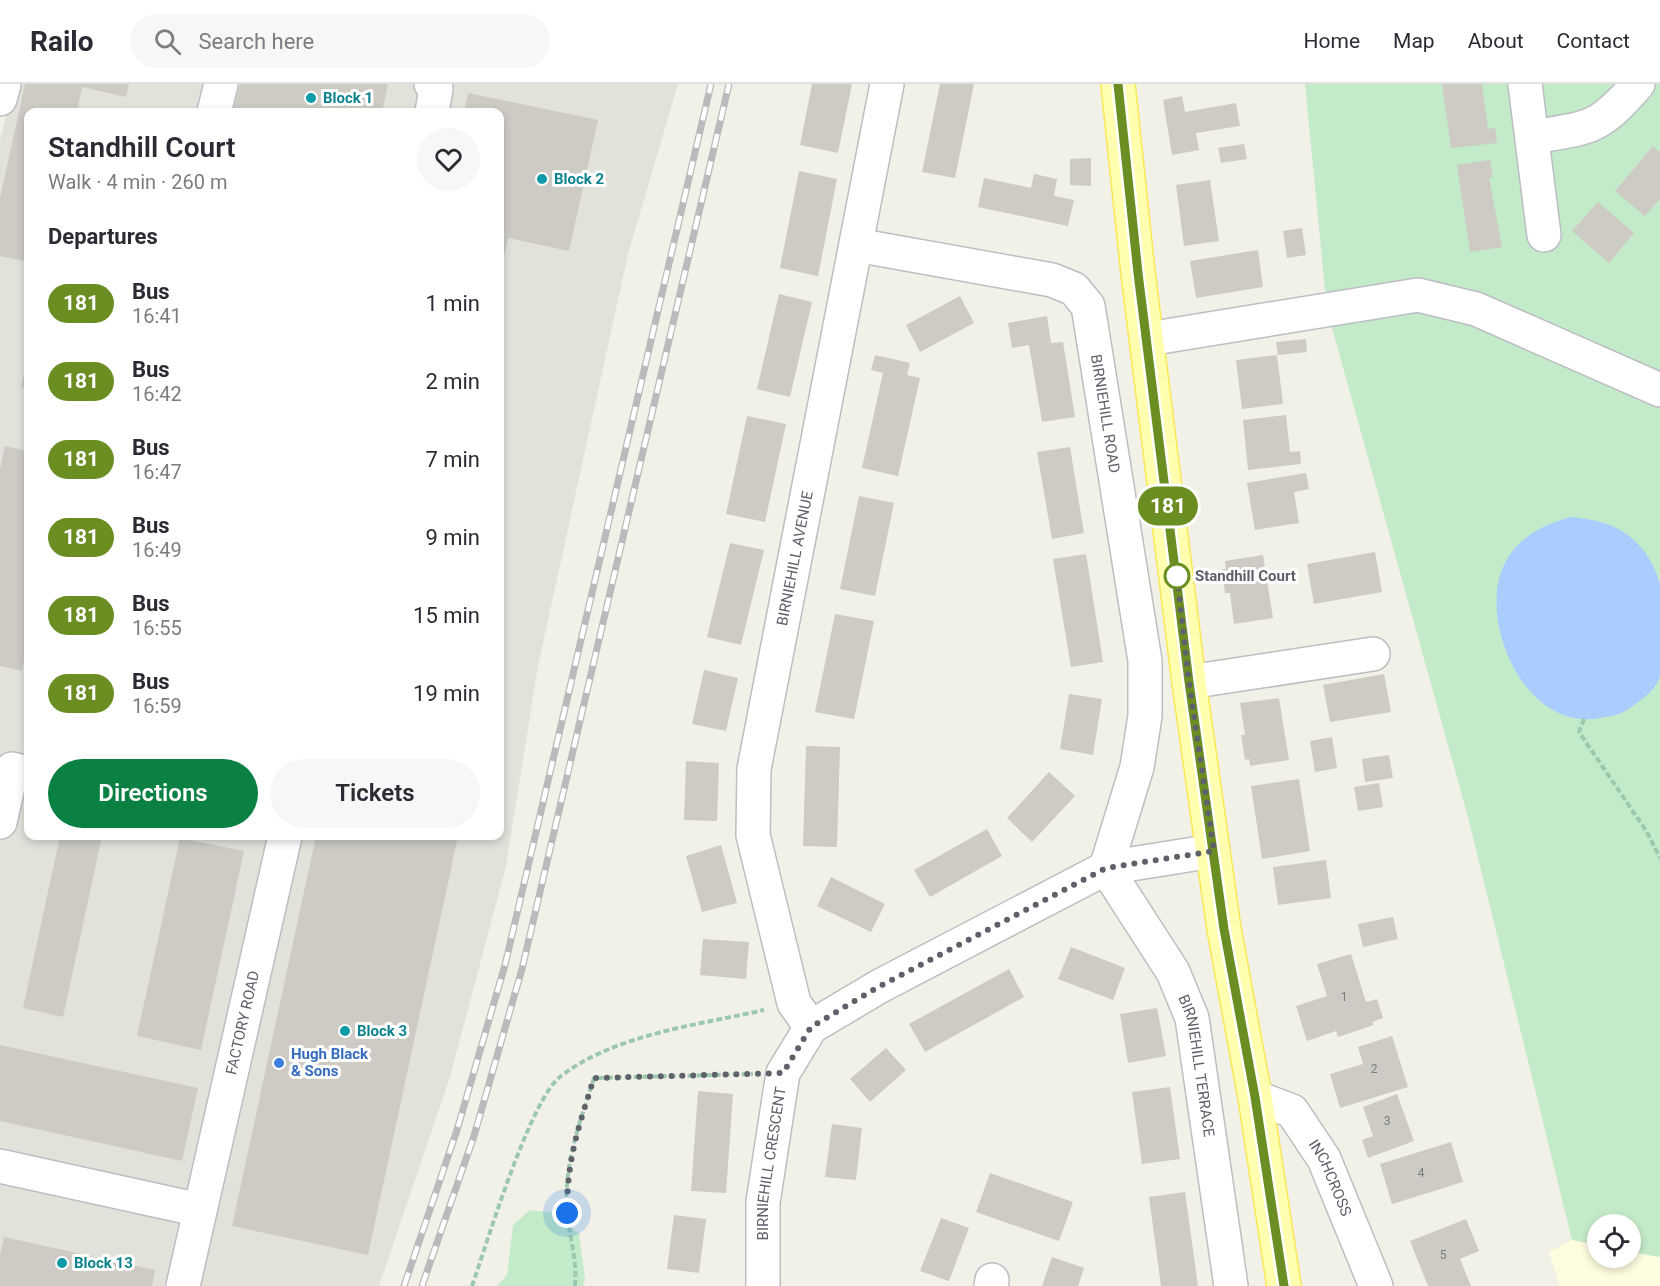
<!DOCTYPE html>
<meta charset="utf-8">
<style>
:root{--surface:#fff;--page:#f7f7f7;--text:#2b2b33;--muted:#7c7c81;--line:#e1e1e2;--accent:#0b8043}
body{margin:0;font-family:Roboto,sans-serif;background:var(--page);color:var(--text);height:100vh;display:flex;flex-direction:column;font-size:22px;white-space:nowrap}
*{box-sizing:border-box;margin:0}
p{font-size:20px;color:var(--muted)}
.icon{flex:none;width:33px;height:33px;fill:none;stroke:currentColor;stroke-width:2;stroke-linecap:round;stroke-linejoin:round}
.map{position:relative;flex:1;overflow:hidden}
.drawer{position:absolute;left:24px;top:24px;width:480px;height:732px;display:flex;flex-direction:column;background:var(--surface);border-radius:12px;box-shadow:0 3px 9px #0003}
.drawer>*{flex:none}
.badge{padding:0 12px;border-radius:20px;font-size:21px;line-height:39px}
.fabs{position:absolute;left:1587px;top:1130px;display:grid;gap:12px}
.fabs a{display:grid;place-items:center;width:54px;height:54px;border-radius:50%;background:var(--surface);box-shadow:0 3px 9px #0003;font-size:30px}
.you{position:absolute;width:30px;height:30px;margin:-15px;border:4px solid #fff;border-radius:50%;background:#1a73e8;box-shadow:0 0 0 9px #1a73e833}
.map>.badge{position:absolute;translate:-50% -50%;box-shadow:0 0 0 3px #fff}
h2{padding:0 24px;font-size:22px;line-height:54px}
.round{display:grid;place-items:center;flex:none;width:63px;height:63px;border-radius:32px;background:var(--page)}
.headline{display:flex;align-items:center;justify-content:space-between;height:102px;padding:0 24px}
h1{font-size:28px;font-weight:600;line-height:45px}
.action{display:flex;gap:12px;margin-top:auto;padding:12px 24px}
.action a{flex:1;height:69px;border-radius:36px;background:var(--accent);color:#fff;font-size:24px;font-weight:600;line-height:69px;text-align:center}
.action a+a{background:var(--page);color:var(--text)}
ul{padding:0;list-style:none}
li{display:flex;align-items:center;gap:18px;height:78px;padding:0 24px}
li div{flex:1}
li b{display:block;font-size:22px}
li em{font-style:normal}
li .badge{min-width:66px;font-weight:700;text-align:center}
header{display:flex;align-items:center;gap:36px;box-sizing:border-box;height:84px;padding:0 30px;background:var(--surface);border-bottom:2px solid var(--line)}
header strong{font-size:28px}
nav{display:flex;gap:33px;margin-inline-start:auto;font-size:21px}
.search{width:420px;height:54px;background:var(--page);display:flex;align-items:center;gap:15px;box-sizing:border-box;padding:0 21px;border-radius:33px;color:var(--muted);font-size:22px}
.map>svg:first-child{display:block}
.commercial{fill:#fffddf}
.industrial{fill:#e2e2db;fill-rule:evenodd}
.green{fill:#c3eac9}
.water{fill:#aacdff}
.building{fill:#cdcbc4}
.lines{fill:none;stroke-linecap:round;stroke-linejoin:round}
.minor-casing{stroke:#bcbec3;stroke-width:36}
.major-casing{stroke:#fbe756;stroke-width:36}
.path{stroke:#9ac9af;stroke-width:4;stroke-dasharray:6 3;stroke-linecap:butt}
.minor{stroke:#fff;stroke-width:33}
.major{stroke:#ffffaf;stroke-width:33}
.rail-casing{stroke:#bababc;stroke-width:7}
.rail{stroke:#fff;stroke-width:4.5;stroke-dasharray:14;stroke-linecap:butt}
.line-casing{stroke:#fff;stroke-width:14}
.line{stroke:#6b8e23;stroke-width:9}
.walk{stroke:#5e6169;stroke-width:6;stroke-dasharray:0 10.8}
.culture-dot{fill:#0f9aa8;stroke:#fff;stroke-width:2}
.stop-dot{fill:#fff;stroke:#6b8e23;stroke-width:3}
.shop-dot{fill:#3f7fe0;stroke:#fff;stroke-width:2}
.labels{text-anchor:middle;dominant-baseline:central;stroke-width:6;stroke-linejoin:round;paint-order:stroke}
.number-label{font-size:12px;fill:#7a7c80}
.culture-label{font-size:15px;font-weight:bold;fill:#0d838f;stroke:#fff;text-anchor:start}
.street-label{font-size:15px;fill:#5e6169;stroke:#fff}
.stop-label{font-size:15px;font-weight:bold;fill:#5e6169;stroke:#fff;text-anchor:start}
.shop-label{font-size:15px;font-weight:bold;fill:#366cbe;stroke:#fff;text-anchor:start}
</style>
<header>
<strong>Railo</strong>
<div class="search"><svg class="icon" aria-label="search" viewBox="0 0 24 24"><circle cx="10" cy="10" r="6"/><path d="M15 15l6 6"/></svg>Search here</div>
<nav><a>Home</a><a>Map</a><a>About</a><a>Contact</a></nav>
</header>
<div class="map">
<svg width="1660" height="1202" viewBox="0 0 1660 1202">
<rect width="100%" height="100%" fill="#f2f1e7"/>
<path class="commercial" d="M1572 1156 1597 1161 1598 1173H1630L1631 1168 1660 1173V1202H1560L1549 1168Z"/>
<path class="industrial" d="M13 0H678L628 170 538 582 506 782 450 993 379 1202H0V57ZM28 28H500V752H28Z"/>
<path class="green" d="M1305 0H1660V1173L1631 1168 1630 1140H1598L1597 1161 1572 1156 1468 733 1327 226Z
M530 1126 555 1129 579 1150 585 1195 583 1202H497L507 1191 513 1141Z"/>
<path class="water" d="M1572 433C1617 437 1646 454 1660 500 1660 521 1660 542 1660 564 1660 572 1660 583 1660 591 1657 606 1641 616 1630 624 1621 631 1611 632 1600 634 1526 649 1477 538 1504 481 1516 454 1545 439 1572 433Z"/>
<path class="building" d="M25 0H129L126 13 82 3 77 28H28V178L0 172V114Z
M240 0H388L382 28H233Z
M812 0H852L838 69 800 61Z
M940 0H974L955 94 922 88Z
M1442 0H1482L1488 45 1495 44 1497 59 1451 64Z
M468 9 598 36 569 167 508 154 504 173 500 172V28H464Z
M1182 12 1185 28 1236 19 1240 42 1196 49 1199 66 1172 71 1163 16Z
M1244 60 1247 75 1221 79 1218 64Z
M1653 62 1660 68V115L1645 132 1615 107Z
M1091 74V102L1070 101V75Z
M1490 76 1493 93 1489 94 1502 163 1470 168 1457 81Z
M799 87 837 95 818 192 780 184Z
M1034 90 1057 95 1054 112 1074 116 1068 142 978 123 984 94 1031 104Z
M1210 96 1219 157 1184 162 1176 101Z
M1598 118 1634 149 1609 179 1572 147Z
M1302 144 1306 171 1287 174 1283 147Z
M1258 166 1263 203 1196 214 1190 177Z
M779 210 812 218 790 313 757 305Z
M960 212 974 239 920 268 906 241Z
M1047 232 1051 259 1063 258 1075 333 1042 338 1029 261 1012 264 1008 239Z
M1306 255 1307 268 1278 271 1276 258Z
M875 271 910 279 907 291 920 294 898 392 862 384 883 289 871 286Z
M1277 271 1283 320 1242 325 1236 276Z
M28 275V304L21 303Z
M1286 331 1290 368 1300 367 1301 380 1248 386 1243 336Z
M747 332 786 340 765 438 726 430Z
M5 362 28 367V555L22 587 0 582V385Z
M1070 363 1084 449 1052 455 1037 368Z
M1306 389 1309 405 1294 408 1299 439 1255 446 1247 399Z
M859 412 894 419 875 512 840 505Z
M730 459 764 466 741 561 707 553Z
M1375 468 1382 508 1314 520 1307 480Z
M1086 470 1103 578 1071 583 1053 475Z
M1263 471 1273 534 1234 540 1230 509H1225L1222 485H1226L1225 477Z
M835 530 874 537 854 635 815 628Z
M704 586 738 594 726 647 692 640Z
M1384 590 1391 628 1330 638 1323 601Z
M1069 610 1102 615 1093 671 1060 665Z
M1279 614 1289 676 1250 682 1249 675 1245 676 1241 651H1245L1240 619Z
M1332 653 1337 684 1315 688 1310 657Z
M806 662 840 663 837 763 803 762Z
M1389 671 1393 694 1365 698 1362 675Z
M686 677 719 679 717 737 684 736Z
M1049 688 1075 712 1032 758 1007 734Z
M1299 695 1310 767 1262 775 1251 702Z
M1379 699 1383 723 1358 727 1354 703Z
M987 745 1002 772 930 813 914 786Z
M60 752H102L63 933 23 924Z
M316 752H458L368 1171 232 1142Z
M180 754 244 767 201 966 137 952Z
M721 761 737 819 702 828 686 772Z
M1326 776 1331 814 1278 821 1273 783Z
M831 793 885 820 871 848 817 822Z
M1393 833 1398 855 1363 863 1358 840Z
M703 855 749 858 746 895 700 891Z
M1071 863 1125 884 1113 916 1058 895Z
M1351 870 1366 918 1377 915 1383 934 1372 938 1374 941 1338 953 1336 947 1307 957 1296 922 1327 912 1317 880Z
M1009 885 1024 913 925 968 909 940Z
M1157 924 1166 972 1128 979 1120 930Z
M1392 952 1408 1003 1340 1024 1330 990 1363 980 1358 963Z
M0 961 198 1004 182 1077 0 1037Z
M886 964 906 986 870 1018 850 995Z
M1170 1003 1180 1075 1142 1080 1132 1008Z
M698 1007 733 1010 726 1109 691 1107Z
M1397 1010 1414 1057 1368 1074 1362 1056 1373 1052 1363 1023Z
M832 1040 862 1044 856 1096 825 1093Z
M1451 1058 1463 1098 1392 1120 1380 1080Z
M990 1089 1073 1118 1059 1157 976 1128Z
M1185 1108 1198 1202H1161L1149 1113Z
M674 1131 706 1135 699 1189 667 1185Z
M941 1134 969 1144 949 1197 920 1187Z
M1466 1135 1479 1167 1460 1175 1471 1202H1428L1410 1157Z
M4 1153 155 1186 152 1202H0V1172Z
M1052 1173 1084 1184 1078 1202H1042Z"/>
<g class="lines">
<g class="minor-casing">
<g id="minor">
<path d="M431 0 436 5 432 28"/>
<path d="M1525 0 1544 151"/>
<path d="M0 15 4 0"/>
<path d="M214 28 221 0"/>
<path d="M1533 53C1591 43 1598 46 1638 0"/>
<path id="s1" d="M856 161 1052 196 1074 205 1088 222 1145 577V632L1137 683 1106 784 1173 888 1192 934 1231 1202"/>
<path d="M1148 255 1418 211 1476 225 1660 306"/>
<path d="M1189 598 1373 570"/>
<path d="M0 738 12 685 28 689"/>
<path id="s2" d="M811 943 794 919 753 751 754 685 887 0"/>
<path id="s3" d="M1255 1013 1292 1027 1324 1075 1376 1202"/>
<path d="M0 1082 200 1126"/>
<path id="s4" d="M183 1202 285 752"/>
<path id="s5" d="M763 1202V1118L783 989 811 943 880 902 1106 784 1213 767"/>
<path d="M991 1202 992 1196"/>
</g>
</g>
<g class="major-casing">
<path id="major" d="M1118 0 1138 189 1189 598 1224 845 1255 1013 1284 1202"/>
</g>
<path class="path" d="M1584 635 1579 648 1647 748 1660 774
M472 1202C487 1159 530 1015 561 992 616 950 698 941 764 926
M575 1202C577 1173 570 1156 567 1129 563 1082 580 1038 594 994L753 990"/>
<use href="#minor" class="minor"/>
<use href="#major" class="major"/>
<g class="rail-casing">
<path id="rail" d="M404 1202 457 1046 505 881 711 0
M422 1202 474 1052 522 885 729 0"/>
</g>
<use href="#rail" class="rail"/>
</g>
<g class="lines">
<g class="line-casing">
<path id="line" d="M1118 0 1138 189 1189 598 1224 845 1255 1013 1284 1202"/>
</g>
<use href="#line" class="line"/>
<path class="walk" d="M567 1129C567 1075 578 1045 594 994L783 989 811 943 880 902 1106 784 1214 767 1189 598 1177 492"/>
</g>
<g class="culture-dot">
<circle cx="311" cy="14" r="6"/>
<circle cx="542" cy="95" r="6"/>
<circle cx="345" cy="947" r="6"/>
<circle cx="62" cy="1179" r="6"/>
</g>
<circle class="stop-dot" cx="1177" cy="492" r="12"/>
<circle class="shop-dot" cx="279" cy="979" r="6"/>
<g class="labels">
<g class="number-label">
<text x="1344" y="913">1</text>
<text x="1374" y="985">2</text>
<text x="1387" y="1037">3</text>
<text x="1421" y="1089">4</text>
<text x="1443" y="1171">5</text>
</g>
<g class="culture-label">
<text x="323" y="14">Block 1</text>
<text x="554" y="95">Block 2</text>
<text x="357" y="947">Block 3</text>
<text x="74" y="1179">Block 13</text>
</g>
<g class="street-label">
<text stroke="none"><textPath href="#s1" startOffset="354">BIRNIEHILL ROAD</textPath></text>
<text stroke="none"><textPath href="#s2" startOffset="483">BIRNIEHILL AVENUE</textPath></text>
<text stroke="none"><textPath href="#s4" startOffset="270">FACTORY ROAD</textPath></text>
<text stroke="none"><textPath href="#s1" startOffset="1038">BIRNIEHILL TERRACE</textPath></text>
<text stroke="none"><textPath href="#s5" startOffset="123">BIRNIEHILL CRESCENT</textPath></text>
<text stroke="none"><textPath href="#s3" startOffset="117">INCHCROSS</textPath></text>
</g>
<g class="stop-label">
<text x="1195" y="492">Standhill Court</text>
</g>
<g class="shop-label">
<text x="291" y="970">Hugh Black<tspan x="291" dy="17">&amp; Sons</tspan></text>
</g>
</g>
</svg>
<div class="fabs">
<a><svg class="icon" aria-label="locate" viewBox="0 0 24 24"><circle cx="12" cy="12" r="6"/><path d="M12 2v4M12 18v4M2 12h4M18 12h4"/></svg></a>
</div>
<div class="you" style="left:567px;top:1129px"></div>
<b class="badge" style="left:1168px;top:422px;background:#6b8e23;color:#fff">181</b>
<section class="drawer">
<div class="headline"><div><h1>Standhill Court</h1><p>Walk · 4 min · 260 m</p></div><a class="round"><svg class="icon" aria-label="heart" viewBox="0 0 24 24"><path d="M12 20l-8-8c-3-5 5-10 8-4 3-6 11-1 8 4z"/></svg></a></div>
<h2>Departures</h2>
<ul>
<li><span class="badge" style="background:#6b8e23;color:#fff">181</span><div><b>Bus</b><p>16:41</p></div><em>1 min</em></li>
<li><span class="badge" style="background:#6b8e23;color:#fff">181</span><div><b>Bus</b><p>16:42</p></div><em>2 min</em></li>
<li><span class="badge" style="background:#6b8e23;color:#fff">181</span><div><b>Bus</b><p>16:47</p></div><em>7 min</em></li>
<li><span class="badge" style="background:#6b8e23;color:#fff">181</span><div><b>Bus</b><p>16:49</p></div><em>9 min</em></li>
<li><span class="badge" style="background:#6b8e23;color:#fff">181</span><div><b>Bus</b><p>16:55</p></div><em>15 min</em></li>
<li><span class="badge" style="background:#6b8e23;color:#fff">181</span><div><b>Bus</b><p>16:59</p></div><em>19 min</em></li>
</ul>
<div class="action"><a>Directions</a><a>Tickets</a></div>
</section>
</div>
